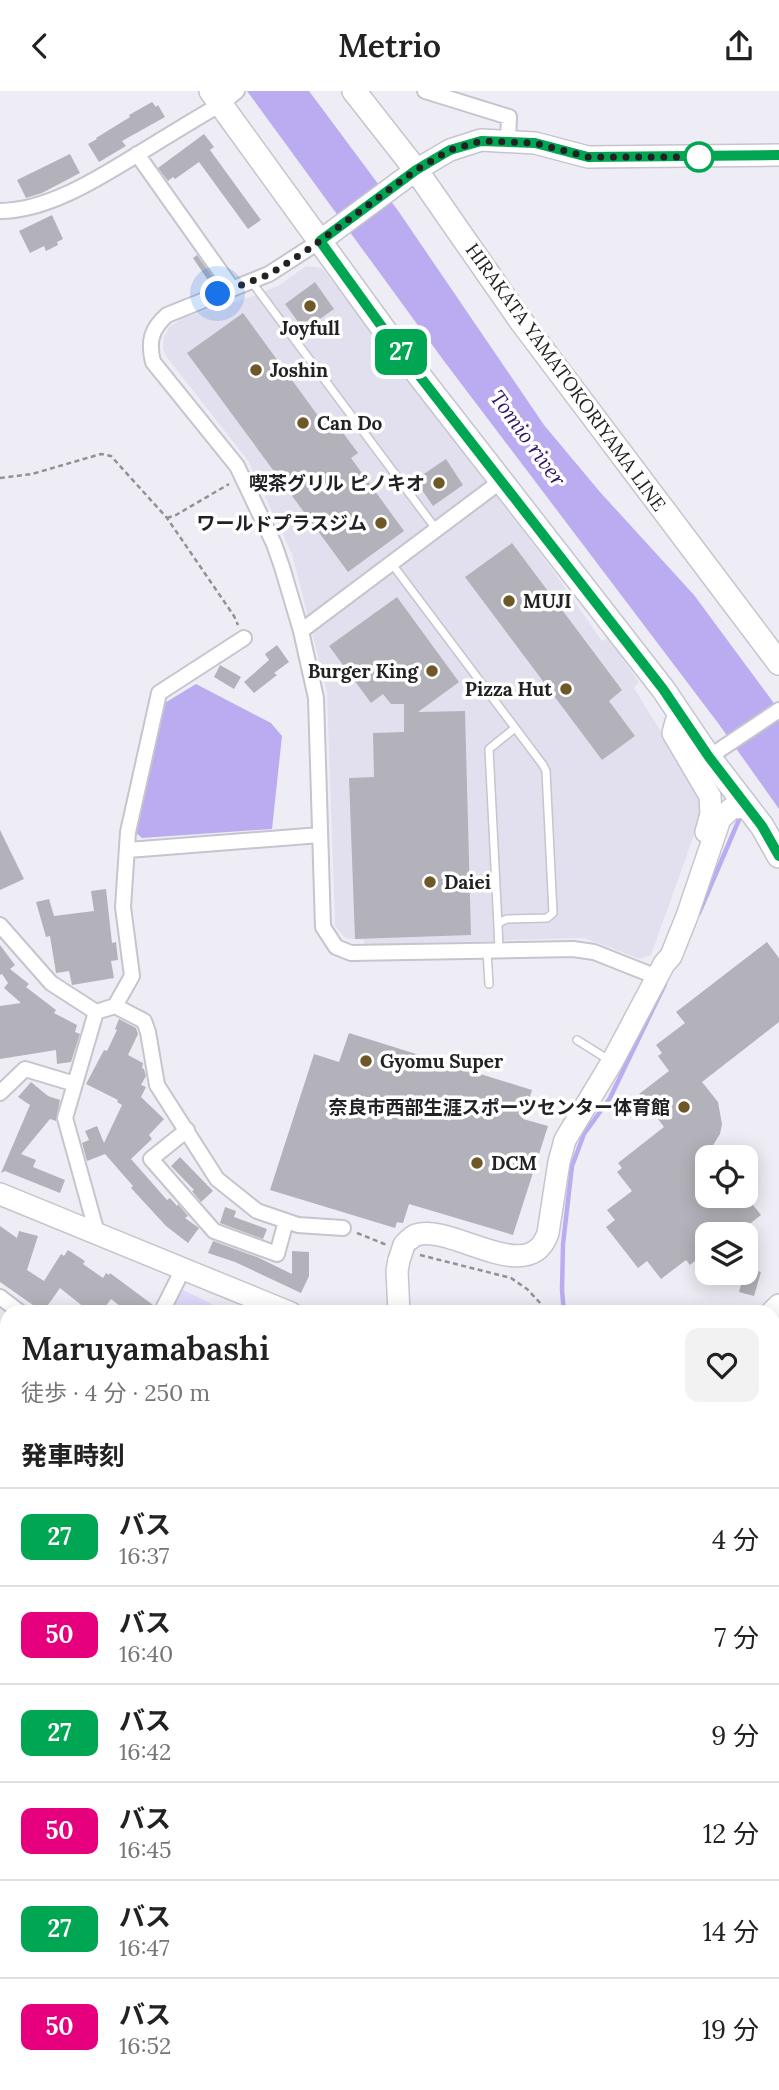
<!DOCTYPE html>
<html lang="ja">
<meta charset="utf-8">
<style>
:root{--surface:#fff;--page:#f2f2f2;--text:#222;--muted:#767676;--line:#e0e0e0}
body{margin:0;font-family:Lora,"Noto Sans JP",serif;background:var(--page);color:var(--text);height:100vh;display:flex;flex-direction:column;font-size:26px;white-space:nowrap}
*{box-sizing:border-box;margin:0}
p{font-size:23px;color:var(--muted)}
.icon{flex:none;width:38px;height:38px;fill:none;stroke:currentColor;stroke-width:2;stroke-linecap:round;stroke-linejoin:round}
.map{position:relative;flex:1;overflow:hidden}
.details{position:absolute;left:0px;top:1214px;width:780px;height:786px;display:flex;flex-direction:column;background:var(--surface);border-radius:21px 21px 0 0;box-shadow:0 4px 18px #0003}
.details>*{flex:none}
.badge{padding:0 14px;border-radius:10px;font-size:24px;line-height:46px}
.buttons{position:absolute;left:695px;top:1054px;display:grid;gap:14px}
.buttons a{display:grid;place-items:center;width:63px;height:63px;border-radius:14px;background:var(--surface);box-shadow:0 4px 18px #0003;font-size:35px}
.you{position:absolute;width:35px;height:35px;margin:-18px;border:5px solid #fff;border-radius:50%;background:#1a73e8;box-shadow:0 0 0 10px #1a73e833}
.map>.badge{position:absolute;translate:-50% -50%;box-shadow:0 0 0 4px #fff}
h2{padding:0 21px;font-size:26px;line-height:63px}
.round{display:grid;place-items:center;flex:none;width:74px;height:74px;border-radius:14px;background:var(--page)}
.summary{display:flex;align-items:center;justify-content:space-between;height:119px;padding:0 21px}
h1{font-size:33px;font-weight:600;line-height:52px}
ul{padding:0;list-style:none}
li{display:flex;align-items:center;gap:21px;height:98px;padding:0 21px;border-top:2px solid var(--line)}
li div{flex:1}
li b{display:block;font-size:26px}
li em{font-style:normal}
li .badge{min-width:77px;font-weight:700;text-align:center}
header{display:flex;justify-content:space-between;align-items:center;height:91px;padding:0 21px;background:var(--surface);font-size:32px;font-weight:600}
.map>svg:first-child{display:block}
.built{fill:#e2e0ef}
.green{fill:#e0dafb}
.forest{fill:#b6a8ec}
.water{fill:#bbacf1}
.lines{fill:none;stroke-linecap:round;stroke-linejoin:round}
.stream{stroke:#bbacf1;stroke-width:4.5}
.building{fill:#b3b2ba}
.lane-casing{stroke:#c6c4cc;stroke-width:10}
.street-casing{stroke:#c6c4cc;stroke-width:18}
.secondary-casing{stroke:#c6c4cc;stroke-width:24}
.primary-casing{stroke:#c6c4cc;stroke-width:26}
.highway-casing{stroke:#c6c4cc;stroke-width:30}
.path{stroke:#929196;stroke-width:2.5;stroke-dasharray:5 3.5;stroke-linecap:butt}
.lane{stroke:#fff;stroke-width:7}
.street{stroke:#fff;stroke-width:14}
.secondary{stroke:#fff;stroke-width:21}
.primary{stroke:#fff;stroke-width:23}
.highway{stroke:#fff;stroke-width:26}
.secondary-bridge-casing{stroke:#c6c4cc;stroke-width:24;stroke-linecap:butt}
.secondary-bridge{stroke:#fff;stroke-width:21}
.line-casing{stroke:#fff;stroke-width:16}
.line{stroke:#00a651;stroke-width:10}
.walk{stroke:#222224;stroke-width:7;stroke-dasharray:0 12.6}
.stop-dot{fill:#fff;stroke:#00a651;stroke-width:3.5}
.poi-dot{fill:#6f5828;stroke:#fff;stroke-width:2.5}
.labels{text-anchor:middle;dominant-baseline:central;stroke-width:7;stroke-linejoin:round;paint-order:stroke}
.poi-label{font-size:19px;font-weight:bold;fill:#222224;stroke:#fff;text-anchor:start}
.street-label{font-size:19px;fill:#222224;stroke:#fff}
.water-label{font-size:21px;font-style:italic;fill:#301361;stroke:#fff}
</style>
<header><svg class="icon" aria-label="back" viewBox="0 0 24 24"><path d="M15 5l-7 7 7 7"/></svg>Metrio<svg class="icon" aria-label="share" viewBox="0 0 24 24"><path d="M12 15V3M7 8l5-5 5 5M5 13v7h14v-7"/></svg></header>
<div class="map">
<svg width="779" height="1999" viewBox="0 0 779 1999">
<rect width="100%" height="100%" fill="#eeedf5"/>
<path class="built" d="M306 175 322 177 552 478 602 550 608 547 639 591 634 597 701 706 703 719 651 864 640 868 587 848 581 847 365 854 364 849 345 847 335 835 327 601 292 463 249 371 166 265 163 257 164 246 169 236 183 227 251 206 280 194Z"/>
<path class="green" d="M181 1198 220 1217 221 1221 166 1222Z"/>
<path class="forest" d="M7 1273V1450L0 1449V1276Z
M0 1617 7 1620V1713L0 1718Z"/>
<path class="water" d="M247 0H309L399 121 544 334 600 401 694 504 779 619V718L718 632 444 270Z
M196 593 271 632 282 645 272 738 142 747 136 742 163 613Z"/>
<g class="lines">
<path class="stream" d="M699 822 741 724
M564 1222 562 1199 563 1153 572 1075 584 1043 610 1007 665 893
M650 1999 651 1993"/>
</g>
<path class="building" d="M152 11 156 16 158 14 165 26 122 50 126 55 99 71 88 53 97 48 96 47 130 26 129 24Z
M204 43 214 56 210 59 261 129 248 138 199 71 175 88 173 86 168 90 158 77Z
M70 63 80 82 42 102 26 107 17 89Z
M52 124 63 148 57 151 58 154 46 160 44 155 30 162 19 140Z
M197 164 218 193 212 195 193 167Z
M315 191 334 218 304 239 285 213Z
M243 222 324 333 332 327 358 362 351 367 404 440 348 481 187 262Z
M446 368 463 394 433 415 415 389Z
M512 452 622 599 609 610 635 645 602 669 465 486Z
M397 506 459 591 418 621 465 620 471 844 355 848 349 687 374 686 373 642 404 641V613H391L383 603 371 612 329 555Z
M277 554 289 571 274 582 277 584 254 602 244 591 269 569 265 563Z
M220 574 241 586 234 598 214 586Z
M0 739 24 788 0 799Z
M106 798 112 852 116 851 118 869 111 870 114 887 72 894 69 880 56 882 50 845 46 846 36 811 49 808 54 825 94 820 91 800Z
M767 851 779 867V931L702 991 718 1011 722 1033 720 1043 710 1059 715 1066H707V1104H745L761 1124 737 1143H707V1167L700 1173 696 1169 690 1174 686 1169 661 1188 647 1170 638 1177 606 1136 615 1129 607 1119 632 1100 617 1081 622 1077 618 1072 664 1036 639 1003 669 980 658 965 662 962 656 954 685 932 676 921Z
M0 854 15 874 10 878 29 893 26 896 56 919 54 922 77 934 75 941 80 943 71 971 57 973 56 959 0 968V915L21 912 4 897 8 892 2 883 0 884Z
M119 928 136 937 138 943 128 964 143 972 142 977 144 978 146 985 141 994 146 996 141 1006 164 1028 149 1044 152 1048 131 1068 167 1109 170 1107 177 1115 178 1113 188 1125 185 1127 199 1137 188 1152 166 1135 154 1122 131 1097 133 1095 105 1063 87 1070 82 1052 89 1049 85 1040 97 1035 104 1052 122 1014 117 1011 118 1009 86 993 104 959 107 960 117 939 115 938Z
M349 942 532 999 523 1028 548 1035 513 1144 409 1113 403 1132 397 1131 395 1137 270 1099 314 963 339 971Z
M31 991 48 1005 60 1009 56 1030 50 1028 21 1063 36 1069 33 1076 65 1089 60 1102 5 1080 1 1082 30 1014 18 1006Z
M180 1066 213 1100 201 1111 192 1100 194 1099 171 1075Z
M225 1116 236 1120 234 1126 267 1138 263 1148 220 1132Z
M0 1135 17 1147 19 1140 38 1145 27 1179 44 1190 61 1163 64 1165 68 1159 85 1170 83 1173 103 1187 106 1182 109 1184 110 1182 153 1214 147 1222H129L111 1208 101 1222H81L85 1217 60 1197 43 1221 0 1191Z
M213 1150 257 1166 292 1183V1160L309 1161V1185L301 1202 235 1171 208 1162Z
M746 1177 761 1181 754 1205 739 1201Z"/>
<g class="lines">
<g class="lane-casing">
<path id="lane" d="M251 190 436 438
M392 473 543 674 546 680 553 822 547 827 507 828 500 831 498 835 499 859
M498 835 489 658 515 637
M487 860 489 893
M577 949 609 969
M0 1525H7"/>
</g>
<g class="street-casing">
<path id="street" d="M425 0 509 26 508 50
M137 63 232 197
M0 120C49 120 102 85 143 60 169 44 195 28 221 13L237 0
M320 150 269 183 167 224C151 238 148 251 153 271L237 375 274 453 282 476 301 540 316 607 323 836 336 856 351 862 573 858 594 861 657 886
M301 540 501 390
M709 666 779 619
M128 759 320 744
M0 834 51 892 96 921 115 915 132 885 123 816 128 741 159 602 244 547
M115 915 144 930 148 941 157 994 217 1088 257 1120 298 1134 343 1137
M96 921 65 1027 97 1142
M0 1002 25 978 75 993
M187 1039 151 1068 214 1140 277 1163 286 1130
M0 1206 21 1222
M161 1222 184 1176
M774 1587V1589
M0 1793 7 1785
M774 1988 779 1986
M489 1993 490 1999
M687 1993 688 1999
M339 1999 340 1993
M415 1999 420 1993
M725 1999 749 1993"/>
</g>
<g class="secondary-casing">
<path id="secondary" d="M320 150 416 79 450 59 481 49 535 52 588 66 779 64
M682 625 676 631 673 642 710 705 711 723 706 741
M0 1103 291 1222
M404 1154C408 1150 411 1146 416 1144 452 1132 529 1198 548 1142L559 1071 565 1049 612 971 664 873 671 865 687 825 720 728 732 717 747 716
M399 1222 397 1180 399 1169
M771 1222 779 1214
M774 1294 779 1289
M0 1873 7 1866
M0 1969 7 1959
M714 1993 716 1999"/>
</g>
<g class="primary-casing">
<path id="primary" d="M211 0 390 247 663 598 709 666 762 735 779 765
M354 0 416 79 521 230 779 572"/>
</g>
<g class="highway-casing">
<path id="highway" d="M774 1245 779 1240
M774 1272 779 1267
M774 1633 779 1632
M0 1905 7 1897
M0 1938 7 1929
M208 1999 213 1993"/>
</g>
<path class="path" d="M0 387 32 383 101 363 111 365 167 427 234 525 238 534
M167 427 176 424 229 393
M357 1142 387 1154
M420 1164 511 1187 527 1198 543 1215 546 1222
M0 1589 7 1588"/>
<use href="#lane" class="lane"/>
<use href="#street" class="street"/>
<use href="#secondary" class="secondary"/>
<use href="#primary" class="primary"/>
<use href="#highway" class="highway"/>
<g class="secondary-bridge-casing">
<path id="secondary-bridge" d="M399 1169 404 1154"/>
</g>
<use href="#secondary-bridge" class="secondary-bridge"/>
</g>
<g class="lines">
<g class="line-casing">
<path id="line" d="M779 64 588 66 535 52 481 50 450 59 416 79 320 150 390 247 663 598 709 666 762 735 779 765"/>
</g>
<use href="#line" class="line"/>
<path class="walk" d="M218 203 270 183 306 160 416 79 450 59 481 50 535 52 588 66H704H699"/>
</g>
<circle class="stop-dot" cx="699" cy="66" r="14"/>
<g class="poi-dot">
<circle cx="310" cy="215" r="7"/>
<circle cx="256" cy="279" r="7"/>
<circle cx="303" cy="332" r="7"/>
<circle cx="439" cy="392" r="7"/>
<circle cx="381" cy="432" r="7"/>
<circle cx="509" cy="510" r="7"/>
<circle cx="432" cy="580" r="7"/>
<circle cx="566" cy="598" r="7"/>
<circle cx="430" cy="791" r="7"/>
<circle cx="366" cy="970" r="7"/>
<circle cx="684" cy="1016" r="7"/>
<circle cx="477" cy="1072" r="7"/>
</g>
<g class="labels">
<g class="poi-label">
<text x="310" y="237" text-anchor="middle">Joyfull</text>
<text x="270" y="279">Joshin</text>
<text x="317" y="332">Can Do</text>
<text x="425" y="392" text-anchor="end">喫茶グリル ピノキオ</text>
<text x="367" y="432" text-anchor="end">ワールドプラスジム</text>
<text x="523" y="510">MUJI</text>
<text x="418" y="580" text-anchor="end">Burger King</text>
<text x="552" y="598" text-anchor="end">Pizza Hut</text>
<text x="444" y="791">Daiei</text>
<text x="380" y="970">Gyomu Super</text>
<text x="670" y="1016" text-anchor="end">奈良市西部生涯スポーツセンター体育館</text>
<text x="491" y="1072">DCM</text>
</g>
<g class="street-label">
<text transform="translate(566 286) rotate(54)">HIRAKATA YAMATOKORIYAMA LINE</text>
</g>
<g class="water-label">
<text transform="translate(528 347) rotate(54)">Tomio river</text>
</g>
</g>
</svg>
<div class="buttons">
<a><svg class="icon" aria-label="locate" viewBox="0 0 24 24"><circle cx="12" cy="12" r="6"/><path d="M12 2v4M12 18v4M2 12h4M18 12h4"/></svg></a>
<a><svg class="icon" aria-label="layers" viewBox="0 0 24 24"><path d="M12 4l9 5-9 5-9-5zM3 14l9 5 9-5"/></svg></a>
</div>
<div class="you" style="left:218px;top:203px"></div>
<b class="badge" style="left:401px;top:261px;background:#00a651;color:#fff">27</b>
<section class="details">
<div class="summary"><div><h1>Maruyamabashi</h1><p>徒歩 · 4 分 · 250 m</p></div><a class="round"><svg class="icon" aria-label="heart" viewBox="0 0 24 24"><path d="M12 20l-8-8c-3-5 5-10 8-4 3-6 11-1 8 4z"/></svg></a></div>
<h2>発車時刻</h2>
<ul>
<li><span class="badge" style="background:#00a651;color:#fff">27</span><div><b>バス</b><p>16:37</p></div><em>4 分</em></li>
<li><span class="badge" style="background:#e6007e;color:#fff">50</span><div><b>バス</b><p>16:40</p></div><em>7 分</em></li>
<li><span class="badge" style="background:#00a651;color:#fff">27</span><div><b>バス</b><p>16:42</p></div><em>9 分</em></li>
<li><span class="badge" style="background:#e6007e;color:#fff">50</span><div><b>バス</b><p>16:45</p></div><em>12 分</em></li>
<li><span class="badge" style="background:#00a651;color:#fff">27</span><div><b>バス</b><p>16:47</p></div><em>14 分</em></li>
<li><span class="badge" style="background:#e6007e;color:#fff">50</span><div><b>バス</b><p>16:52</p></div><em>19 分</em></li>
</ul>
</section>
</div>
